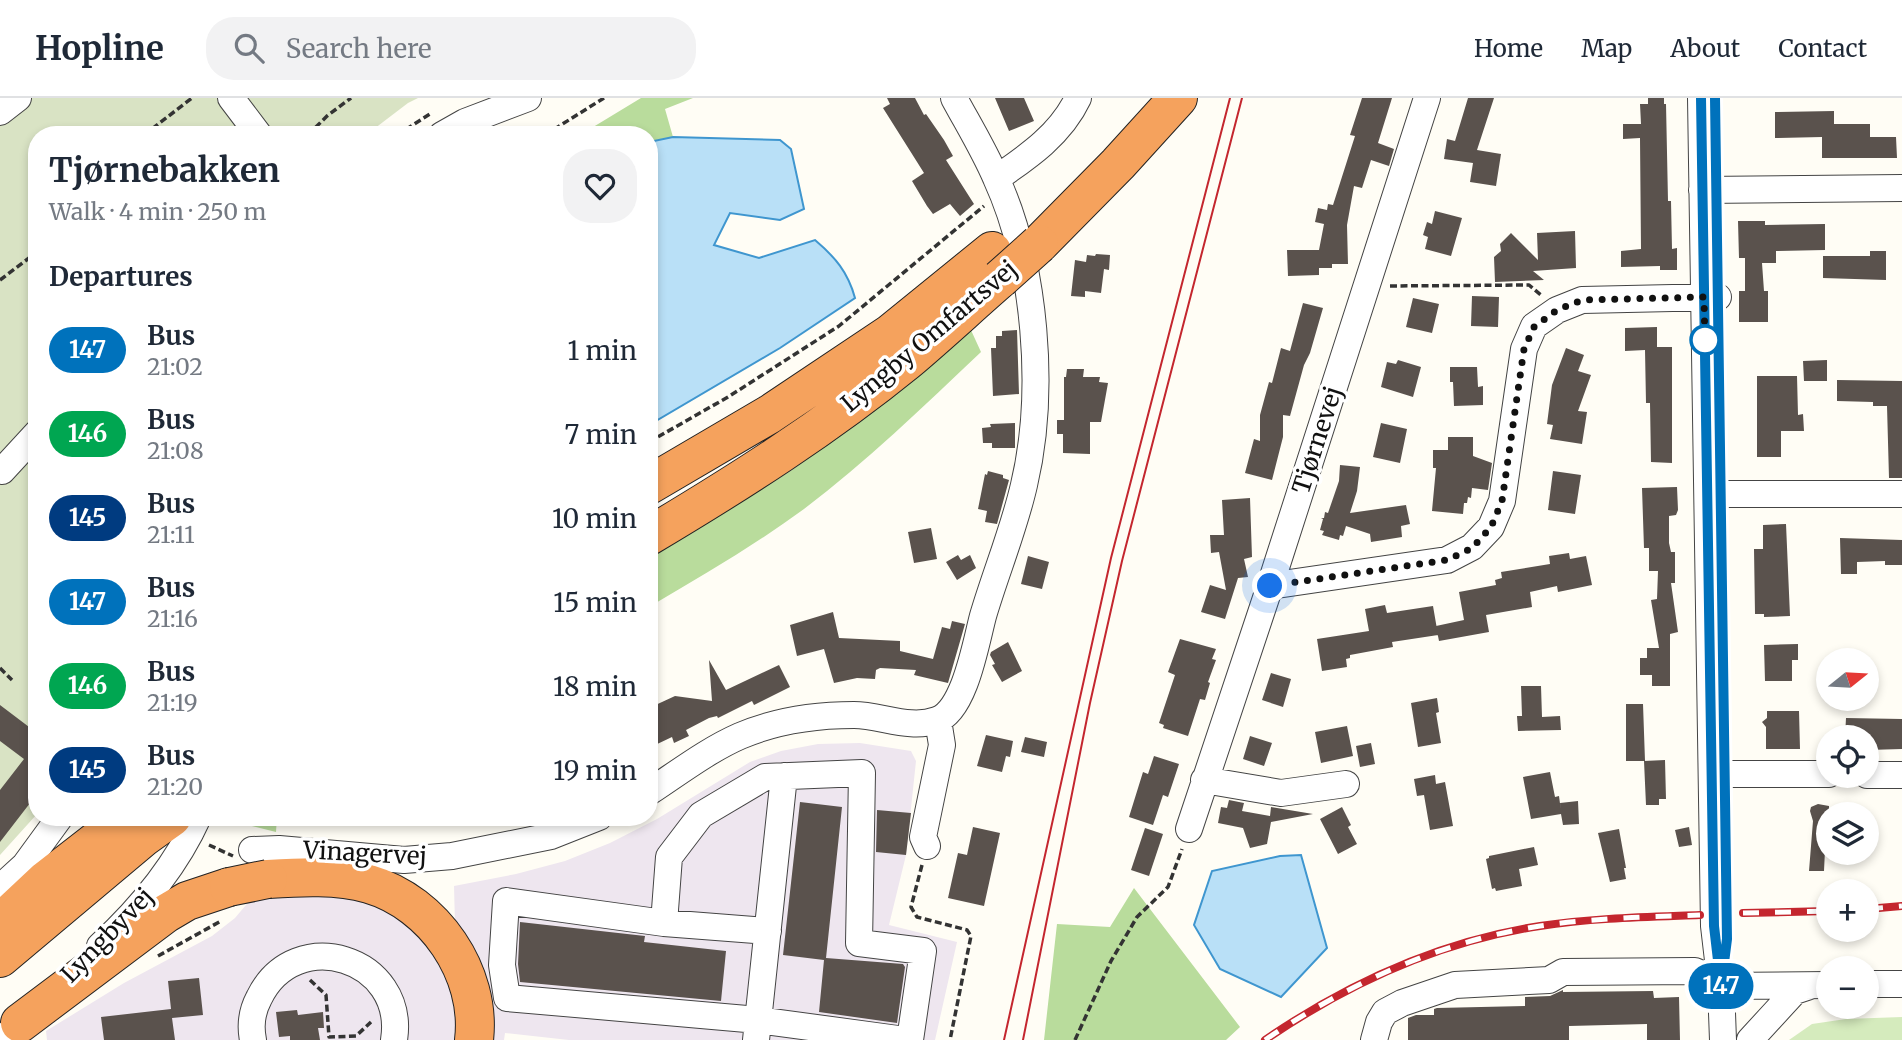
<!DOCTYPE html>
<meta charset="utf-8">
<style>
:root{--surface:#fff;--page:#f2f2f3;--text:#1f2937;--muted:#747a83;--line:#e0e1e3}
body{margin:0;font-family:Merriweather,serif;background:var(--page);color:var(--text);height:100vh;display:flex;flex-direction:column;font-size:26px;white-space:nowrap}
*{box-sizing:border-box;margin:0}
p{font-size:23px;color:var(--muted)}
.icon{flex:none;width:38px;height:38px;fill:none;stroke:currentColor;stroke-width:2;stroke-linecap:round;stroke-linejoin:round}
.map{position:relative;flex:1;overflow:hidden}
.side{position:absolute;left:28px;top:28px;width:630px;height:700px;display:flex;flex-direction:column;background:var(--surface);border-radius:28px;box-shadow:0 4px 10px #0003}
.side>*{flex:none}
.badge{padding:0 14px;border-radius:23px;font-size:24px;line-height:46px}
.needle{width:46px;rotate:72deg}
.buttons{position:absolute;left:1816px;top:550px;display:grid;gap:14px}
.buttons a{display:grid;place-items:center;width:63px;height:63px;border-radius:50%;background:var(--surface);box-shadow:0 4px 10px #0003;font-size:35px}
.you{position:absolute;width:35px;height:35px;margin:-18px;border:5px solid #fff;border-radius:50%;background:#1a73e8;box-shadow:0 0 0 10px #1a73e833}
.map>.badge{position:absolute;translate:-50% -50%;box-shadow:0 0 0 4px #fff}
h2{padding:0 21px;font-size:26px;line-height:63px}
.round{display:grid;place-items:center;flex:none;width:74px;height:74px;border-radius:28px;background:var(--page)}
.headline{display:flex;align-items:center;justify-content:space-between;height:119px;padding:0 21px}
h1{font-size:33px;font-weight:700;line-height:52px}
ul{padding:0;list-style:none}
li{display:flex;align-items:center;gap:21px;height:84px;padding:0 21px}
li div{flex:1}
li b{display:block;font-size:26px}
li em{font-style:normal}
li .badge{min-width:77px;font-weight:700;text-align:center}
header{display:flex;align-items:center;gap:42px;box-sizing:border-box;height:98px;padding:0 35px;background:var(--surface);border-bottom:2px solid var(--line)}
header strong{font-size:33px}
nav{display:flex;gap:38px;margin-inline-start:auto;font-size:24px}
.search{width:490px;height:63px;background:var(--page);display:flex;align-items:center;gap:18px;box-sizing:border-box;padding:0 24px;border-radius:28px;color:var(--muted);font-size:26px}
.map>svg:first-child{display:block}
.industrial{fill:#eee6ef}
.green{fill:#d5ebbd}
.forest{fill:#b9dc9c}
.cemetery{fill:#d9e3c4}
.water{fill:#b9e0f7;stroke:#3f96cf;stroke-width:2}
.building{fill:#5a524d}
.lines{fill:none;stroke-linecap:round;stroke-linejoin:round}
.minor-casing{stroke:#444;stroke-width:28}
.highway-casing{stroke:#222;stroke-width:40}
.path{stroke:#333;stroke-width:3.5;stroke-dasharray:7 3.5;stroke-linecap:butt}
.minor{stroke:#fff;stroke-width:26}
.highway{stroke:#f5a25d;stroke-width:38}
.tram{stroke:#c4262e;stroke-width:2}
.rail-casing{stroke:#c4262e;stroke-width:8}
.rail{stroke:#fff;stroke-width:5;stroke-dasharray:16;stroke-linecap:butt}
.highway-bridge-casing{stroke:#222;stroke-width:40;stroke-linecap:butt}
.highway-bridge{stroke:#f5a25d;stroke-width:38}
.line-casing{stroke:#fff;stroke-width:16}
.line{stroke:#0072bc;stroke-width:10}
.walk{stroke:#111;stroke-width:7;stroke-dasharray:0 12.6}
.stop-dot{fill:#fff;stroke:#0072bc;stroke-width:3.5}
.labels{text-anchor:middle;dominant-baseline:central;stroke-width:7;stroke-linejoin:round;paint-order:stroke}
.street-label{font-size:24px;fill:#111;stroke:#fff}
</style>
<header>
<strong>Hopline</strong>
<div class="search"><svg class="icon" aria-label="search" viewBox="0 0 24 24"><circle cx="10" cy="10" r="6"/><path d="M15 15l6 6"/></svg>Search here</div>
<nav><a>Home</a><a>Map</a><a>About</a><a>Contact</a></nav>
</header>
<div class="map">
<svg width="1902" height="942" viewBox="0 0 1902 942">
<rect width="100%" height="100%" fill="#fffdf5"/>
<path class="industrial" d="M860 645 911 653 916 663 906 757 889 827 957 844 935 942H569L505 935 504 942H492L455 826 454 788 516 776 565 763 610 745 657 721 750 664 781 653 818 646Z
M299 795 340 797 369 804 402 819 450 869 464 942H47L46 933 124 885 212 838 235 820 251 801Z"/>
<path class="green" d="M1902 919V942H1789L1812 926 1846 921Z"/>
<path class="forest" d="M641 0H693L665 11 673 39 649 44V37H580Z
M970 230 981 254C924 308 866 364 804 411 755 447 702 478 649 509V461L792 372 885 302Z
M228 719H277L276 734 227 722Z
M1134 790 1240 929 1226 942H1044L1057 826 1110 829Z"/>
<path class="cemetery" d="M0 0H418L408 5 366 37H37V716L0 757Z"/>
<path class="water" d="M673 39 780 42 791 51 804 111 780 122 730 115 714 147 759 160 815 142C835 159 848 174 855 200L780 250 649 327V44Z
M1301 757 1327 850 1281 899 1220 871 1194 827 1212 773 1280 758Z"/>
<path class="building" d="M887 0H915L924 17 926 16 944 42 953 58 946 62 974 106 960 118 950 106 933 116 927 108 912 83 924 75 883 10 890 6Z
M995 0H1024L1034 23 1009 33Z
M1362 0H1392L1378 45 1394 51 1389 68 1371 62 1362 90 1354 88 1347 127 1348 166H1332V170H1319V177L1288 178 1287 152H1319L1324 126 1315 124 1318 110 1327 112 1328 106 1333 107 1355 38 1350 37Z
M1468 0H1494L1477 52 1501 56 1496 88 1470 84 1473 65 1444 61 1447 41 1455 43Z
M1648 0H1664V6H1666L1668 103H1671L1672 151 1677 150V172H1660V168L1621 169V153L1641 151 1640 40 1623 41V26H1641L1640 6H1648Z
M1834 13V26H1870V39H1896L1897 60H1822V39L1775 40V14Z
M1435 113 1462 120 1451 158 1425 151 1428 139 1423 137 1427 124 1432 126Z
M1738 123H1765V127L1825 126V152L1776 153V165H1762L1764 193H1768V224H1739V193H1745V160H1739Z
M1575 133 1576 170 1533 173 1544 182 1495 184 1494 159 1501 153 1500 146 1511 135 1538 162 1537 135Z
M1870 153H1886V182L1823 180V158H1870Z
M1096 156 1110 157 1109 172 1104 171 1101 195 1085 193V199L1071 198 1075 162 1086 164 1087 157 1095 158Z
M1472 198 1499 199 1498 229 1471 228Z
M1413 200 1439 206 1432 235 1406 229Z
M1303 205 1323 210 1310 255 1304 267 1290 318 1283 317V339L1272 382 1245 375 1254 341 1260 343V317L1269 284 1272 285 1281 250 1290 253Z
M1657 229V249H1672V365L1651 364 1650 305H1646L1645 252 1625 253V230Z
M1017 232 1019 296 993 298 991 250H996V238H1002V233Z
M1566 250 1584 257 1578 273 1591 277 1578 313 1587 314 1582 346 1550 341 1553 327 1547 326 1552 287Z
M1398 262 1421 269 1413 299 1381 289 1387 264 1396 266Z
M1827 262V283H1804L1803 263Z
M1450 269H1477L1478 289 1483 288V307L1454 308 1453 284H1450Z
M1067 271H1084L1083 279H1100L1099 284 1108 285 1101 324H1090V356L1063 355V336H1057V322H1064V279H1066Z
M1757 278H1797L1798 317 1803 316 1804 333H1781V359H1757Z
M1837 282 1902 283V380H1889L1887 308H1873V304L1837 303Z
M1015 325V350H992V345H983L982 330 991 329 990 326Z
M1381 325 1407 331 1400 365 1373 359Z
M1448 339H1473V358L1492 365 1488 392 1472 390 1471 400 1468 399 1467 405H1464L1463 416 1432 413 1436 370H1433V352H1448Z
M1340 367 1360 369 1357 393 1350 415 1406 407 1410 426 1401 428 1402 439 1371 444 1370 436 1346 428 1343 438 1340 437 1339 442 1322 437 1324 433 1320 432 1323 421 1321 420H1324L1325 414 1328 415 1339 383Z
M988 373 1003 377V380L1009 382 997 426 985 424 987 413 978 411 985 376 987 377Z
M1553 373 1581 377 1575 416 1548 412Z
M1677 389 1678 412 1676 417 1669 418V445L1671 454H1675V485H1671L1678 534 1670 536V588H1652V577H1640V560H1647V550H1659L1651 502 1657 501 1658 473H1649V450H1644L1642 390Z
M1250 400 1252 459 1244 461 1248 479 1238 480 1225 521 1201 514 1210 487 1226 492 1219 454 1211 455 1210 437H1224L1222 402Z
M1786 426 1790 518 1764 519V516H1755L1754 451H1763V427Z
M931 430 937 461 914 465 908 434Z
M1840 440 1902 442V467H1885V463L1857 464V476H1841Z
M1569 455 1570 461 1586 458 1592 487 1558 494 1557 488 1530 494 1532 509 1486 517 1489 534 1439 543 1436 528 1464 522 1459 494 1496 487 1495 482 1502 480 1501 474 1550 466 1549 458Z
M958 457 961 462 970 457 976 470 957 482 946 464Z
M1028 458 1049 464 1042 491 1021 486Z
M1385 507 1387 515 1433 508 1438 537 1392 544 1393 549 1350 557V560L1346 561 1347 569 1322 573 1317 541 1369 533 1365 511Z
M833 514 839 540 900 543V553L933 561 942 529 950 531 952 523 965 526 948 585 914 577 916 572 880 570 876 572 875 581 857 580 834 585 824 551 797 558 790 527Z
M1180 541 1216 551 1212 561 1216 562 1208 584 1210 585 1205 602 1200 601 1188 638 1163 630 1164 627 1159 625 1175 577 1168 574Z
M1008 544 1022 573 1002 584 992 567 995 566 990 557 991 554Z
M1798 546V562H1792V583H1765L1764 547Z
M709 562 726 592 779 567 790 589 754 607 752 603 718 620 717 618 709 620 686 632 689 638 674 645 672 639 653 648 649 639V610L675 598 712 603Z
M1271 575 1291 581 1283 609 1262 602Z
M1521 588H1541L1542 619 1560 618 1561 632 1518 633 1517 618H1522Z
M1437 600 1439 614 1436 615 1441 645 1418 649 1411 605Z
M1626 606H1643L1645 663H1626Z
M0 607 37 635V696L0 744V692L24 661 0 643Z
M1767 613H1799L1800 651H1766V629L1762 624 1767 620Z
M1846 620 1902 621V651L1868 652V639H1845Z
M1347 628 1353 658 1321 665 1315 634Z
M986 637 1013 643 1010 659 1006 658 1002 674 977 668Z
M1250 638 1272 645 1264 668 1243 661Z
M1025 639 1047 644 1044 659 1021 654Z
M1371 645 1375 666 1360 669 1356 648Z
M1154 658 1179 666 1168 699 1163 697 1153 727 1129 719 1143 674 1148 676Z
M1665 662 1666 701H1659V707H1646L1644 663Z
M1550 674 1555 699 1559 698 1561 713 1560 705 1578 703 1579 726 1563 727 1561 716 1531 721 1523 679Z
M1435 677 1436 686 1445 684 1453 728 1430 732 1424 697 1417 698 1414 681Z
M1229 702 1244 705 1242 713 1270 718 1271 709 1313 716 1271 724 1267 746 1250 750 1243 730 1218 725 1221 709 1227 710Z
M800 704 842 709 826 860 903 866 905 869 897 925 819 914 824 862 783 857Z
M1818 706 1829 708V752H1825L1824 773H1809L1813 723 1810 713 1811 709Z
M1342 709 1351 727 1348 729 1357 746 1338 756 1320 721Z
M877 712 911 715 906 757 876 754Z
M973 729 1000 735 984 808 948 800 958 755 967 757Z
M1689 729 1692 747 1679 749 1675 732Z
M1145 730 1163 736 1149 778 1131 772Z
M1619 731 1626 770H1624L1626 781 1610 784 1598 735Z
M1534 749 1538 767 1519 771 1522 788 1496 793 1495 790 1492 791 1486 761 1489 760V758Z
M520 824 645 838 644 844 726 853 721 903 520 884 518 866Z
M199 880 203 917 172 920 175 942H104L101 919 171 911 168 883Z
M1563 892V894L1653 893 1654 900 1679 899 1680 942H1647V926L1569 928V942H1408V920L1416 917H1434V911L1437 910 1525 908V899L1550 898Z
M297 912 298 917 323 914 324 930H318L320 942H290V938L279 939 276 914Z"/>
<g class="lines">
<g class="minor-casing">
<path id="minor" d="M231 0 259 37
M1701 0 1714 828 1721 888 1723 942
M0 14 18 0
M442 37 465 24 528 0
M997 80C1029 58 1061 36 1078 0
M1702 92 1902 90
M0 370 2 373 37 335
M1708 396H1902
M1270 488 1447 462 1472 449 1491 429 1502 403 1524 251 1534 228 1557 212 1582 202 1718 199
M1712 676H1829
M1867 677H1902
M1204 682 1281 695 1346 686
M649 694C678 675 708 652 740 638 775 623 816 617 854 617 881 617 910 632 937 622 965 612 976 544 983 518 996 474 1014 431 1024 387 1046 294 1036 167 996 80 984 52 968 26 954 0
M1189 731 1270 488 1427 0
M927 748 923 739 942 647 938 622
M252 752 279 751 404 762 452 758 551 738 599 719
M0 790 25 767 60 719
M664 825 669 759 701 717 765 679 862 675 859 845 923 853 910 942
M768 833 664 825 506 803 502 867 507 900 758 922 905 942
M100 848C139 812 176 768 198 719
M1867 886H1902
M1 942 32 914
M253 942C250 927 252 913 259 900 295 825 407 860 394 942
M756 942 784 678
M1374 942 1379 924 1385 914 1402 905 1455 887 1549 882 1563 874 1695 873 1721 888 1829 887
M1750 942 1795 893 1810 888"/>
</g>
<g class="highway-casing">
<path id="highway" d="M1039 146 1118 66 1178 0
M649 387 770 316 891 235 992 153
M649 438C738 385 826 329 907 263 938 237 969 208 1000 181
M268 781C301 779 337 777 369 786 434 805 482 875 474 942
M0 825 46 782 127 719
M0 860 144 739 172 719
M20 925 165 816 187 803 229 789"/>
</g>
<path class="path" d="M144 37 192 0
M308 37 327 18 351 0
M397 37 430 16
M545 37 604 0
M37 119 35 121 37 123
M0 182 37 154
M1390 188 1529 187 1542 198
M649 344 728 299 839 228 984 108
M0 570 12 582
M209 747 233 758
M922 767 911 809 917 819 967 832 971 838 950 942
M158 858 221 823
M310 882 326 897 329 939 356 938 371 924
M1075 942 1111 863 1137 819 1168 789 1182 751"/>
<use href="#minor" class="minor"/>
<use href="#highway" class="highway"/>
<path class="tram" d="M1004 942 1111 460 1230 0
M1023 942 1090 605 1122 463 1242 0"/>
<g class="rail-casing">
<path id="rail" d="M1867 811 1902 808
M1743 815 1829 813
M1265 942C1347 886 1441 843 1540 828 1592 820 1647 819 1700 817"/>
</g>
<use href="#rail" class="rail"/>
<g class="highway-bridge-casing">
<path id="highway-bridge" d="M1000 181 1039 146
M229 789 268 781"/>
</g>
<use href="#highway-bridge" class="highway-bridge"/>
</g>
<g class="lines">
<g class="line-casing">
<path id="line" d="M1701 0 1714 828 1721 888 1727 841 1715 0"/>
</g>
<use href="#line" class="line"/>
<path class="walk" d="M1270 488 1447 462 1472 450 1491 429 1502 403 1524 251 1534 229 1557 212 1582 202 1704 199 1705 248V242"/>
</g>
<circle class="stop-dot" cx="1705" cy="242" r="14"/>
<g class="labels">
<g class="street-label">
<text transform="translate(929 238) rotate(-40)">Lyngby Omfartsvej</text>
<text transform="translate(1317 342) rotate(-72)">Tjørnevej</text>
<text transform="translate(365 755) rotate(3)">Vinagervej</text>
<text transform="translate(107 837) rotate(-46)">Lyngbyvej</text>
</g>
</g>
</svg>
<div class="buttons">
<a><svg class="needle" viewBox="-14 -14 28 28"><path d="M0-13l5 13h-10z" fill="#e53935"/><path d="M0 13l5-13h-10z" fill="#747a83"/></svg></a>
<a><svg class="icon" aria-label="locate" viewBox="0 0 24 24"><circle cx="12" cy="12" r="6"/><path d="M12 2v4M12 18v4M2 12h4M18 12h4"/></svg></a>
<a><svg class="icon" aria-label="layers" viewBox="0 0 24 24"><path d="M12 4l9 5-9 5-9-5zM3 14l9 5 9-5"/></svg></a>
<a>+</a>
<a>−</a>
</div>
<div class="you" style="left:1270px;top:488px"></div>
<b class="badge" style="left:1721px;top:888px;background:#0072bc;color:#fff">147</b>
<section class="side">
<div class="headline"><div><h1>Tjørnebakken</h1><p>Walk · 4 min · 250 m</p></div><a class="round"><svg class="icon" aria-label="heart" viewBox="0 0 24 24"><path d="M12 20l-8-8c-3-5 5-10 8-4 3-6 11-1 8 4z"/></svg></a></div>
<h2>Departures</h2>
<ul>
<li><span class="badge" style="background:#0072bc;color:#fff">147</span><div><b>Bus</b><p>21:02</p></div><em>1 min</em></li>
<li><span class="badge" style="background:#00a651;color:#fff">146</span><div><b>Bus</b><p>21:08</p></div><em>7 min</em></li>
<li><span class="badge" style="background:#003b80;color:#fff">145</span><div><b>Bus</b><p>21:11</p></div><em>10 min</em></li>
<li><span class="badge" style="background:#0072bc;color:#fff">147</span><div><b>Bus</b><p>21:16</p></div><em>15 min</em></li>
<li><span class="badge" style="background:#00a651;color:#fff">146</span><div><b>Bus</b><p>21:19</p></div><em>18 min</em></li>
<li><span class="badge" style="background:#003b80;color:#fff">145</span><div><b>Bus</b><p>21:20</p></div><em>19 min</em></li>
</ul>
</section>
</div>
